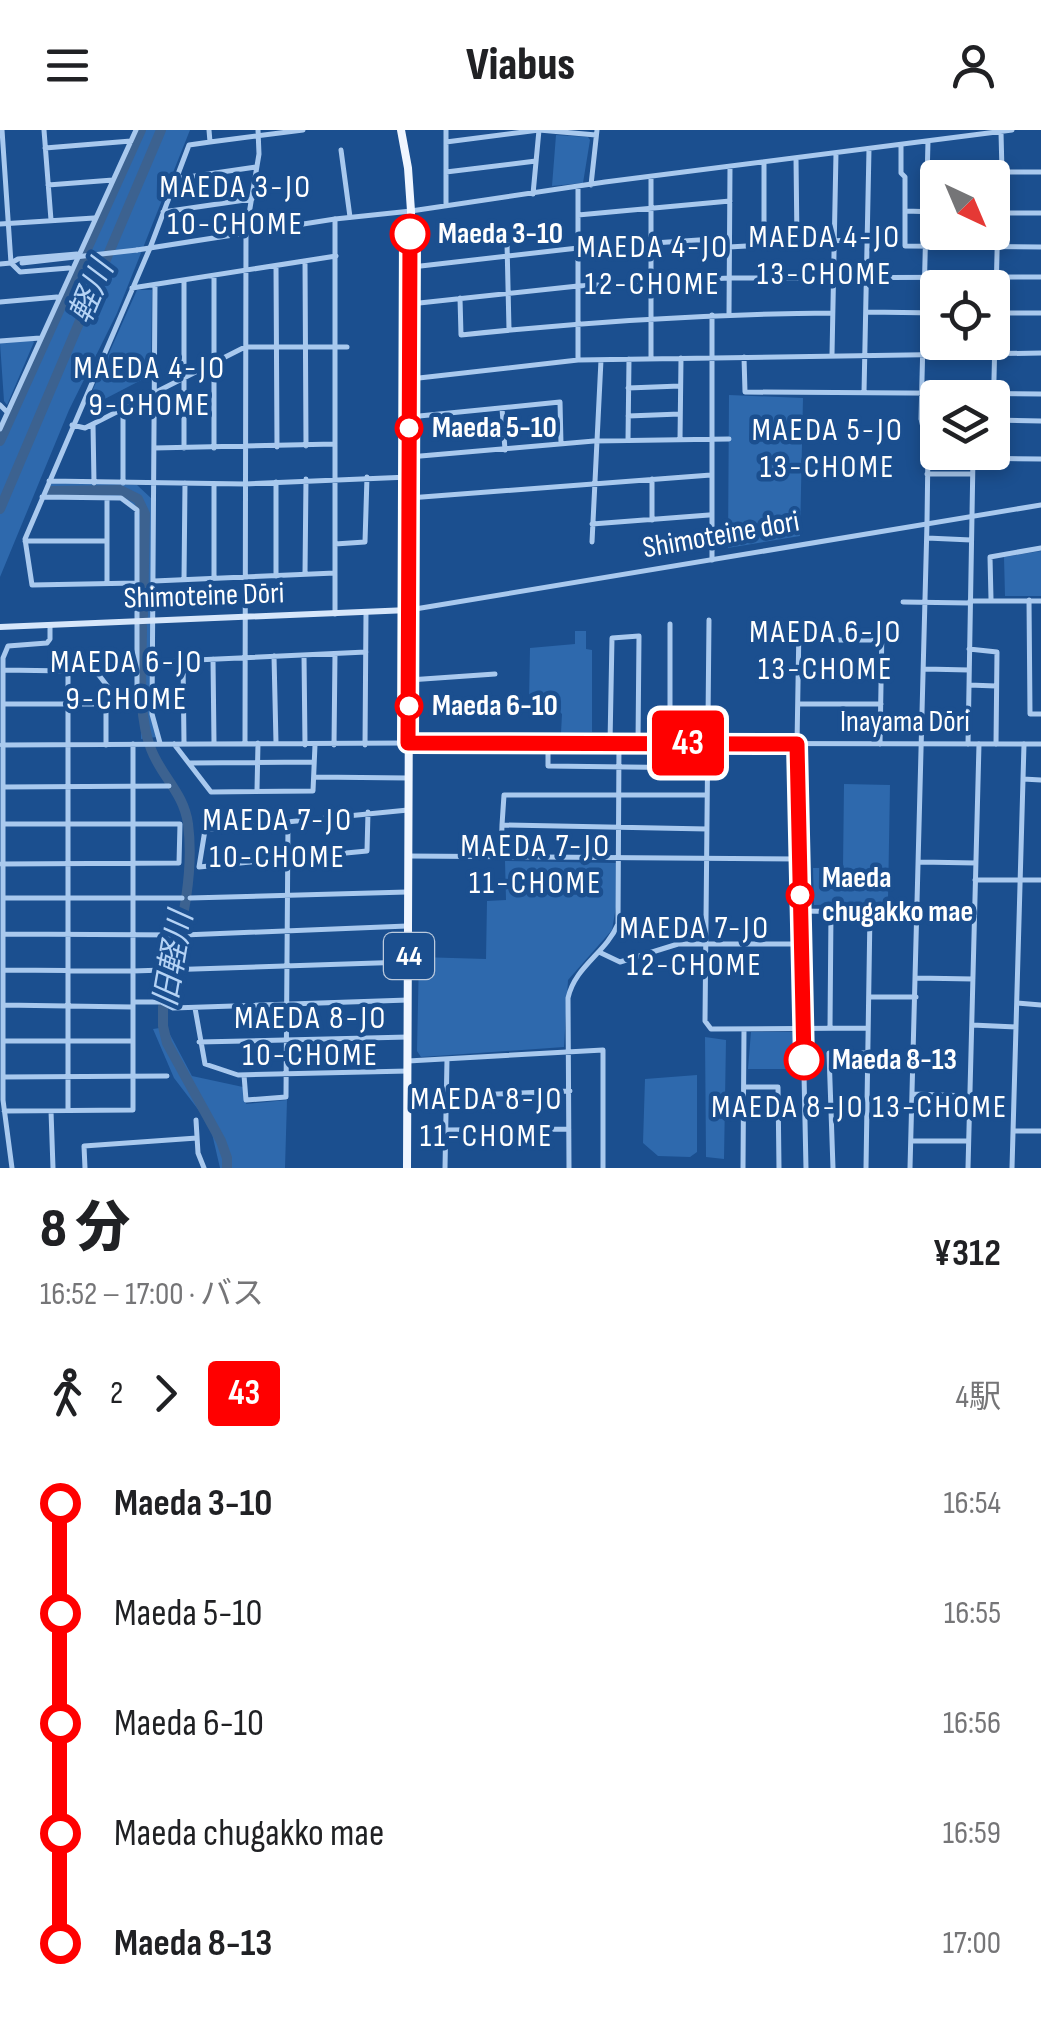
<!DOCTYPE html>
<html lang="ja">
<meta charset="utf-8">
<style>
:root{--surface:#fff;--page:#f6f6f6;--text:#202124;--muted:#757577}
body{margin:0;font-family:"Sofia Sans Condensed","Noto Sans JP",sans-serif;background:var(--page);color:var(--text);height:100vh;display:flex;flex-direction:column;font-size:38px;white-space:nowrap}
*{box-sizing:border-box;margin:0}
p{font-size:32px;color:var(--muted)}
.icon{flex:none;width:55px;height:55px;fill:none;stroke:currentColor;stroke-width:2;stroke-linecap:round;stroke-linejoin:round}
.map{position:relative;height:1038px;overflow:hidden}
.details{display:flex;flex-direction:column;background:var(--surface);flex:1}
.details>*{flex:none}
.badge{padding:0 20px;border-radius:8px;font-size:35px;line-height:65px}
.needle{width:65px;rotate:136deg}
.buttons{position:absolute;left:920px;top:30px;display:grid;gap:20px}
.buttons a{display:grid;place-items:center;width:90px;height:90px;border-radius:10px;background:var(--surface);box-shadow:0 5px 15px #0003;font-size:50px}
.map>.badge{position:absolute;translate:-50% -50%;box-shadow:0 0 0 5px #fff}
.legs{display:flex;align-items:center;gap:15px;height:110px;padding:0 40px;font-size:32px}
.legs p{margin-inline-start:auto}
.headline{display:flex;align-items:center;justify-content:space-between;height:170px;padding:0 40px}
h1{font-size:55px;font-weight:800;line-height:75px}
ul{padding:0 40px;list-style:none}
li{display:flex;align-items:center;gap:35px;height:110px;font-size:38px}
li i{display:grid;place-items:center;width:15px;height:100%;margin:0 12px;background:currentColor}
li i::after{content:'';width:25px;height:25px;margin:-12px;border:8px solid;border-radius:50%;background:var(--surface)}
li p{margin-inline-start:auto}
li:first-child i{background:linear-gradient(#0000 50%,currentColor 0)}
li:last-child i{background:linear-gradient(currentColor 50%,#0000 0)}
header{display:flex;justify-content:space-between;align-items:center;height:130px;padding:0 40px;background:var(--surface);font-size:45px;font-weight:800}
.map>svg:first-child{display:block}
.green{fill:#2e69ad}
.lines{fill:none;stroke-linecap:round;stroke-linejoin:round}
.river{stroke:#3c6290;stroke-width:10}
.minor{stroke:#a9c9ee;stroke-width:5}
.tertiary{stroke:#a9c9ee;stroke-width:5}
.secondary{stroke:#d6e6fa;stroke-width:6}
.primary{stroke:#f0f6ff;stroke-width:8}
.minor-bridge{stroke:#a9c9ee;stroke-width:5}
.line-1-casing{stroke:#fff;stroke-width:22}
.line-1{stroke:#f00;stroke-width:15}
.stop-1-dot{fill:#fff;stroke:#f00;stroke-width:5}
.labels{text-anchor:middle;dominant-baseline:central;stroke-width:9;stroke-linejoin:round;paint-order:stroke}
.shield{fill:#1b4f8f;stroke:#bbcadd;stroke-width:2.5}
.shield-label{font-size:28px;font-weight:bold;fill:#fff}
.stop-label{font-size:30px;font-weight:bold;fill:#fff;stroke:#1b4f8f;text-anchor:start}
.street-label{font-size:30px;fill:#fff;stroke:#1b4f8f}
.neighbourhood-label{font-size:32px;letter-spacing:2.5px;fill:#fff;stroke:#1b4f8f}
.water-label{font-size:32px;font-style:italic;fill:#b5d3f5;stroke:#1b4f8f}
</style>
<header><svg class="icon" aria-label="menu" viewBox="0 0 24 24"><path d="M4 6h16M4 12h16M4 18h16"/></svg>Viabus<svg class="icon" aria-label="person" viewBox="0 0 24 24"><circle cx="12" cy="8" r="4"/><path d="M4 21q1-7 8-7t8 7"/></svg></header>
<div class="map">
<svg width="1041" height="1038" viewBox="0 0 1041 1038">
<rect width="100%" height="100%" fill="#1b4f8f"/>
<path class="green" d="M139 0H190L117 183 69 280 0 447V313Z
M556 5 588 7 590 10 583 53 552 56Z
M137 160H152L151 245 95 274 93 272 86 275Z
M32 210 34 212 7 275 4 271 0 213Z
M729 265 803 268 800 406 728 418Z
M52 353 137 355 152 369 151 587 157 607 141 609 139 379C117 358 74 366 45 366Z
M1041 421V466H1005L1004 427Z
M575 501H586V519L592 520V602L561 603 562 584 557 579H535L529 573 530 518 575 514Z
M844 654 890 655 888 770 884 773 814 775 813 738H843Z
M505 731 616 733V777L612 800 568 850 564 917 421 927 417 921 419 827 486 829 487 771 506 770Z
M166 897 192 946 243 957 246 974 287 970 285 1038H220L210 995 174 948 153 899Z
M751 902H794L798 908 799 939H748Z
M705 907 726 910 724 1029 706 1027Z
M697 945V1022L690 1027 658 1026 643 1013 645 949Z"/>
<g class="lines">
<path class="river" d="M0 311 141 0
M51 361 120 360 138 369 145 384 143 486
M0 379 161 0
M142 496C142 534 137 583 151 619 161 646 184 663 188 694 196 754 175 818 163 877V896L167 913 221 1011 227 1028V1038"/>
<path class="minor" d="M44 0 51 90
M446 0V75
M1001 2 1002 42H1041
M210 12 303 0
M446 12 539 0 596 5
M901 15V43L905 47V116L1041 117
M45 18 131 11
M341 20 350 87
M796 28 797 113
M446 42 536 31
M174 49 256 37
M48 55 113 50
M591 55 597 0
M533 64 539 0
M411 81 605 52 1012 0
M905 81 938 82
M163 82 252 69
M992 83H1041
M578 85 730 71
M335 89V484
M0 94 94 88
M507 113 509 199
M764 115V32
M729 117 866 109
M305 131 306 316
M11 133 18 129 77 124
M11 133 20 142 69 138
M276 136 277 317
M412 137 578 118 729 108
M214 146V318
M155 156 152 584 160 613
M132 158 336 126
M460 168 461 205C585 192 707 184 832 183
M0 172 57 167
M410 174 578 156 729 148 1041 147
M867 182 938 183
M995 183H1041
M729 184 730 37
M0 211 40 208
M832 225 836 23
M744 227 745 262 1041 264
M578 229V57
M651 229V47
M410 249 578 230 1041 223
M628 258 680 256
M864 263 869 19
M0 275 7 282
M502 278 505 320
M123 279V353
M628 286 680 284
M409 287 560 272 561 314
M921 289H938
M992 290 1041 291
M993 290 998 83
M93 294 94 353
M72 295 85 298 245 217H347
M0 299 136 0
M628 310 629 229
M680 310 681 228
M154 318 335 314
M184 318V151
M409 327 594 311 729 309
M927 344H971
M49 351 245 354 409 347
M276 352V446
M214 354V448
M42 367 121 368 137 380C137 443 137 506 137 569L119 571 91 535 137 531
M107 368V453
M409 368 711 345
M652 390V349
M592 394 709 385
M927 408 971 410
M25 411H107
M592 412 601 230
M335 414 365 412 367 347
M712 430V185
M305 444 306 349
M184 450 185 353
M154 451 335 443
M137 453 32 455 25 409 150 118 189 15 210 12 209 0
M991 469 990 427 1041 418
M1029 470 1030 584H1041
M970 471H1041
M903 472 970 473
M709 490 705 891 711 899 868 898
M670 494V613
M800 510H882
M969 519 997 522 996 614
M304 525 305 615
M274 526 276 613
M213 529 214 613
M183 531 184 613
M152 532 366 522
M925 539 969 540
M3 540 68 541V980
M799 542H881
M409 550 495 544
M969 555 996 556
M3 574H106V615
M799 574H881
M245 613 246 102 259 24 258 0
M610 613 612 508 639 506 638 613
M174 614 211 662 313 661 315 615
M548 614V636L707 638
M797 614 799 495
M880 614 882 497
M968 614 973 328 1041 329
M2 615 408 613
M334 615 335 524
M365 615 366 483
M189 633 314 632
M314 647 408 648
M1023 649 1041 650
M3 657 169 656
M257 660 258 613
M368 682 367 721 199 737 205 700 408 680
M502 695 504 665H707
M408 726 799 729
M501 727 502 695 707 699
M920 732 976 733
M1 734 179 733 180 694H3
M975 750H1041
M3 768H182
M190 768 407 762
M800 781 870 782 866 1038
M3 804 184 805 407 796
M599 822 620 832 678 814H801
M3 840 133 841 407 832
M916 848 973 849
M869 867H916
M133 872H161L173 878 408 870
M1017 873 1041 875
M3 875 132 877
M195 878 205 934 238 945 408 941
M972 895 1016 897
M830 898 831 781
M3 911H132
M199 912 408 907
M408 931 603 920V1038
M244 945 246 970 286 967 288 692
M3 947 167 946
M744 957H778L779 1038
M913 964 970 966
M446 966 570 961
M4 981 133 980V614
M51 981 53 1038
M196 990 198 1023 204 1038
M446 1000 569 999
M1013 1001H1041
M911 1011H968
M12 1038 3 970V528L8 516 47 513 50 509V496
M85 1038 84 1016 197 1008
M445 1038 447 929
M569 1038 568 868C575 836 606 823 618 794L619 613
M743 1038 744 899
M833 1038 829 923H868
M910 1038 927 393 928 319 921 289 928 11
M968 1038 979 614
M1012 1038 1024 614"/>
<path class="tertiary" d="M137 120 335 89 411 81
M0 134 11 133 2 0
M409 480 1041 375
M408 613 1041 614
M797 614 806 1038"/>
<path class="secondary" d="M0 497 409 480"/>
<path class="primary" d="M401 0 408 38 411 81 407 1038"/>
<path class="minor-bridge" d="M22 133 137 120"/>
</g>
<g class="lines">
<g class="line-1-casing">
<path id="line-1" d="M410 104 408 613 797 614 804 930"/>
</g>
<use href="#line-1" class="line-1"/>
</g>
<g class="stop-1-dot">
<circle cx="410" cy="104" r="18"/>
<circle cx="409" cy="298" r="12"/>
<circle cx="409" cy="576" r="12"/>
<circle cx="800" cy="765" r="12"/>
<circle cx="804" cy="930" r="18"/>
</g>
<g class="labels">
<rect class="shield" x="384" y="803" width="50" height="46" rx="8"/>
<g class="shield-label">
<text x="409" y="826">44</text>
</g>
<g class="stop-label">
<text x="438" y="104">Maeda 3-10</text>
<text x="432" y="298">Maeda 5-10</text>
<text x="432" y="576">Maeda 6-10</text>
<text x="822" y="748">Maeda<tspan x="822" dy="34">chugakko mae</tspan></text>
<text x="832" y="930">Maeda 8-13</text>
</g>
<g class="street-label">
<text transform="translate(721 405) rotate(-10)">Shimoteine dori</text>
<text transform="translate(204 466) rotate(-2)">Shimoteine Dōri</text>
<text x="905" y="592">Inayama Dōri</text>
</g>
<g class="neighbourhood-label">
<text x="236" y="57">MAEDA 3-JO<tspan x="236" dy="37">10-CHOME</tspan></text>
<text x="825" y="107">MAEDA 4-JO<tspan x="825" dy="37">13-CHOME</tspan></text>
<text x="653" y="117">MAEDA 4-JO<tspan x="653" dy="37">12-CHOME</tspan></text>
<text x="150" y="238">MAEDA 4-JO<tspan x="150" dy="37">9-CHOME</tspan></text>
<text x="828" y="300">MAEDA 5-JO<tspan x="828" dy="37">13-CHOME</tspan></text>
<text x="826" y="502">MAEDA 6-JO<tspan x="826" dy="37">13-CHOME</tspan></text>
<text x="127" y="532">MAEDA 6-JO<tspan x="127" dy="37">9-CHOME</tspan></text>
<text x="278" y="690">MAEDA 7-JO<tspan x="278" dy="37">10-CHOME</tspan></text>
<text x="536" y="716">MAEDA 7-JO<tspan x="536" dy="37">11-CHOME</tspan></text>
<text x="695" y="798">MAEDA 7-JO<tspan x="695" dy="37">12-CHOME</tspan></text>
<text x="311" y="888">MAEDA 8-JO<tspan x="311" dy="37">10-CHOME</tspan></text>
<text x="487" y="969">MAEDA 8-JO<tspan x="487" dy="37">11-CHOME</tspan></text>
<text x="860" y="977">MAEDA 8-JO 13-CHOME</text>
</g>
<g class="water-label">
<text transform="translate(92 162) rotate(-67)">軽川</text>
<text transform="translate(174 829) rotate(-80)">旧軽川</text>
</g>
</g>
</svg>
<div class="buttons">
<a><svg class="needle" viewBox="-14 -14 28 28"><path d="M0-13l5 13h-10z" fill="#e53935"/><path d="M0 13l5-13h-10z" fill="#757577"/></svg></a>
<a><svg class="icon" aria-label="locate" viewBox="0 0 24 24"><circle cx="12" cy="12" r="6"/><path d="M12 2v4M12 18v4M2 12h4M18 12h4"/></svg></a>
<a><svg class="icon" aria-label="layers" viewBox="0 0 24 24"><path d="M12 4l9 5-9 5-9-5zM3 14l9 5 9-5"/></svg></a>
</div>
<b class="badge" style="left:688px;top:613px;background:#f00;color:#fff">43</b>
</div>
<section class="details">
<div class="headline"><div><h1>8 分</h1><p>16:52 – 17:00 · バス</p></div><b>¥312</b></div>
<div class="legs"><svg class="icon" aria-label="walk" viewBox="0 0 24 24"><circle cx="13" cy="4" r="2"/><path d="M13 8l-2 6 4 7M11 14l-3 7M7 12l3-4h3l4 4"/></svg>2<svg class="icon" aria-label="forward" viewBox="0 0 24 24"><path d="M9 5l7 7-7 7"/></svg><b class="badge" style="background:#f00;color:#fff">43</b><p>4駅</p></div>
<ul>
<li><i style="color:#f00"></i><b>Maeda 3-10</b><p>16:54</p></li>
<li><i style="color:#f00"></i><span>Maeda 5-10</span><p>16:55</p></li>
<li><i style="color:#f00"></i><span>Maeda 6-10</span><p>16:56</p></li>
<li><i style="color:#f00"></i><span>Maeda chugakko mae</span><p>16:59</p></li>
<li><i style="color:#f00"></i><b>Maeda 8-13</b><p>17:00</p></li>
</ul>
</section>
